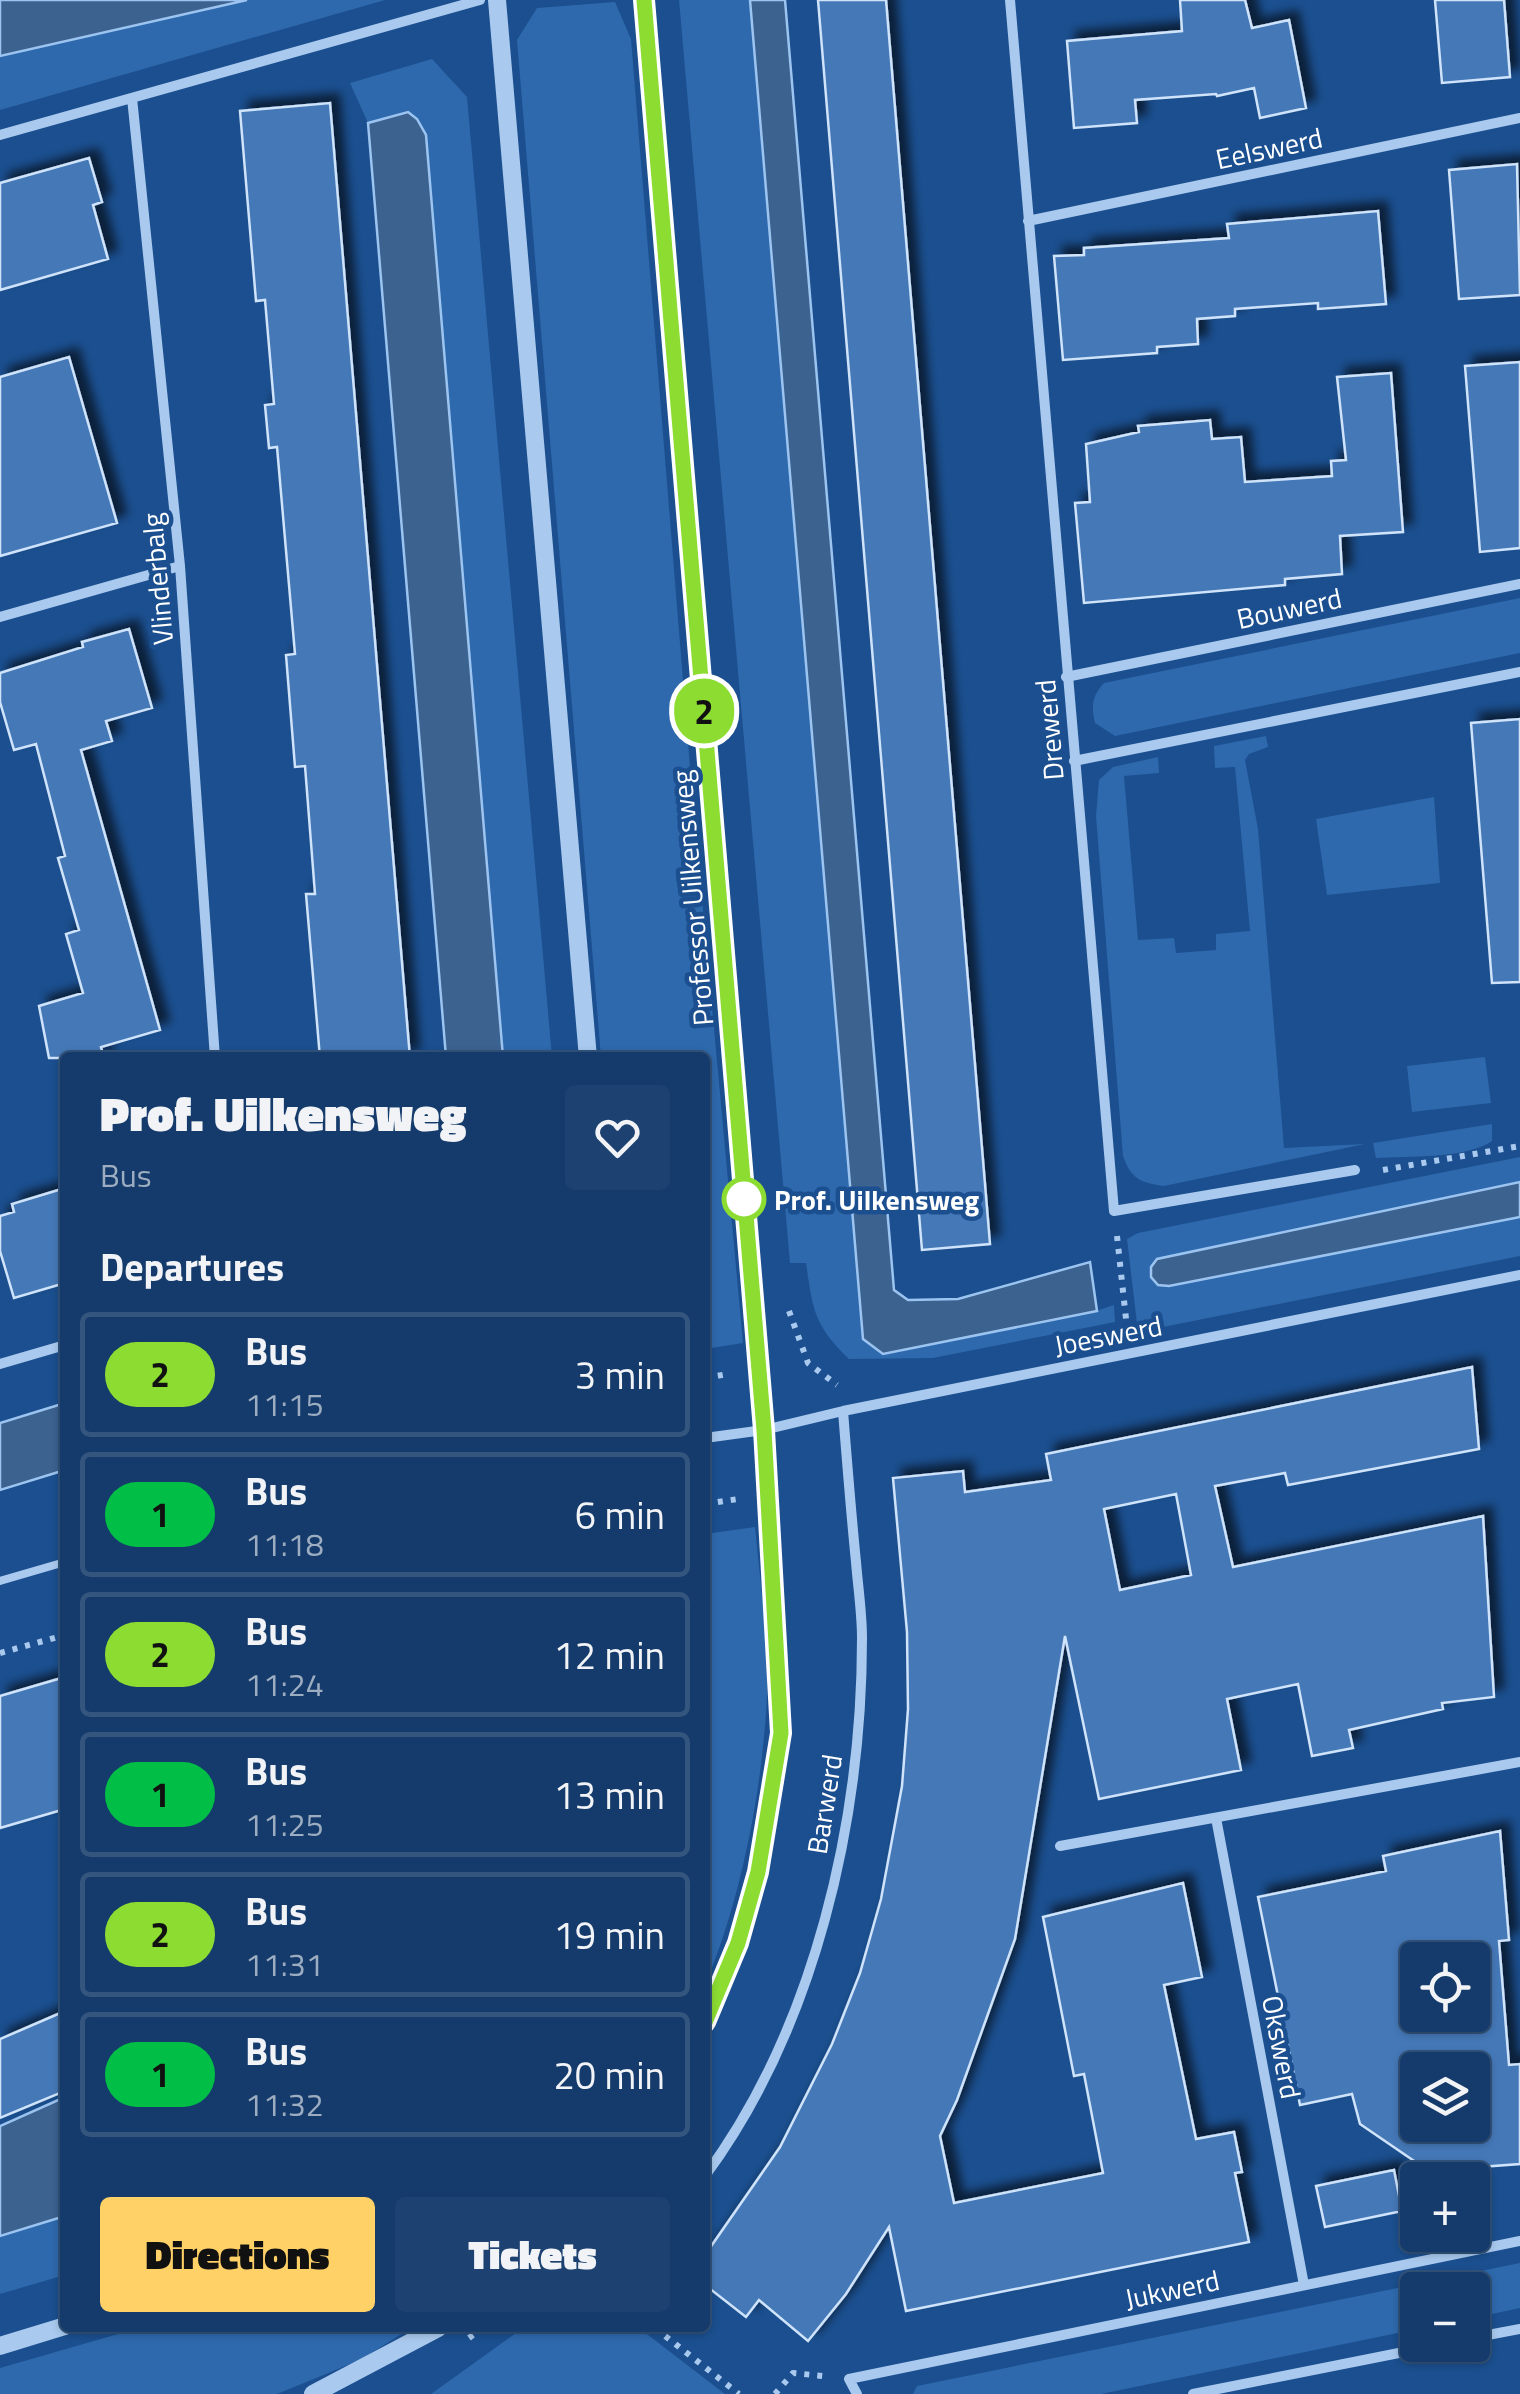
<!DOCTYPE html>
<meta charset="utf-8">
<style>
:root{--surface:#143b6b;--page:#1d4271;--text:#f1f3f6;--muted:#9dadc1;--line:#33557e;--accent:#ffd166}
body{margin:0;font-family:"Titillium Web",sans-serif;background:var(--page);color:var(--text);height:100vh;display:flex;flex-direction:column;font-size:38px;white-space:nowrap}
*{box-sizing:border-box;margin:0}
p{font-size:32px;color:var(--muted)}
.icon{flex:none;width:55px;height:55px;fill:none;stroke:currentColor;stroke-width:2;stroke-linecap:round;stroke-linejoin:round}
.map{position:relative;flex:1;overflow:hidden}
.sheet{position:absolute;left:60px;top:1052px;width:650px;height:1280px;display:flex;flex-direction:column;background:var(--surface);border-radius:10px;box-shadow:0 2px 8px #0004,0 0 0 2px var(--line)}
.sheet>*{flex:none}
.badge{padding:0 20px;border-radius:32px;font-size:35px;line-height:65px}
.fabs{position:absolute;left:1400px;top:1942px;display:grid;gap:20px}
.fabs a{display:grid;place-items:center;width:90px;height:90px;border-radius:10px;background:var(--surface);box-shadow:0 2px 8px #0004,0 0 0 2px var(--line);font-size:50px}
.map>.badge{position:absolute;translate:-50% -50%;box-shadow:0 0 0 5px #fff}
h2{padding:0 40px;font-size:38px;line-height:90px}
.round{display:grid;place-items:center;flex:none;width:105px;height:105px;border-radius:10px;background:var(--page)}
.summary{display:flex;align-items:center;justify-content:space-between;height:170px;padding:0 40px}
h1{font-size:48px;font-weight:800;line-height:75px}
.cta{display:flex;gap:20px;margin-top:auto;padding:20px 40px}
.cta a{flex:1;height:115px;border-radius:10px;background:var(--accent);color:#111;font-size:40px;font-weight:800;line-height:115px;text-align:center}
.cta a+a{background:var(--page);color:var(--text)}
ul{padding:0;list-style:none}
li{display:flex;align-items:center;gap:30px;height:125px;margin:0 20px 15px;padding:0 20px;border:5px solid var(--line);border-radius:10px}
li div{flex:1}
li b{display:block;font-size:38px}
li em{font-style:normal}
li .badge{min-width:110px;font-weight:700;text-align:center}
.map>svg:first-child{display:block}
.green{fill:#2e69ad}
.water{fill:#3c6290;stroke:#9cc4f0;stroke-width:2.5}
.building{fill:#4478b7;stroke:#cfe3fa;stroke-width:2.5;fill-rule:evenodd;filter:url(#shadow)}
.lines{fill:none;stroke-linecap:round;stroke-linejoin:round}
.path{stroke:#a9c9ee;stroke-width:6;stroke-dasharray:5 8;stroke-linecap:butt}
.service{stroke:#a9c9ee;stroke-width:8}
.minor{stroke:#a9c9ee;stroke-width:10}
.tertiary{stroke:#a9c9ee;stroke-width:18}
.line-casing{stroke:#fff;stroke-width:22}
.line{stroke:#8cdc32;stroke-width:15}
.stop-dot{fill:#fff;stroke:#8cdc32;stroke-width:5}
.labels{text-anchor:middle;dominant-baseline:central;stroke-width:9;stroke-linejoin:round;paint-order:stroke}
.street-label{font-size:28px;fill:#fff;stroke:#1b4f8f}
.stop-label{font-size:28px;font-weight:bold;fill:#fff;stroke:#1b4f8f;text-anchor:start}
</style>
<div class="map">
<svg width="1520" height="2394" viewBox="0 0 1520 2394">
<defs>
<filter id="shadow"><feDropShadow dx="9" dy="-9" stdDeviation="5" flood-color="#0009"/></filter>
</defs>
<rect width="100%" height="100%" fill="#1b4f8f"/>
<path class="green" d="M247 0H385L0 110V56Z
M679 0H750L863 1339 1096 1311 1114 1305 1115 1322 933 1358 849 1359C814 1325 813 1311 806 1263H790Z
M615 2 631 39 691 779 743 1343 705 1349V1058L601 1057 517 40 537 8Z
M432 59 467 97 552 1057H503L426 135 408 112 368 123 350 83Z
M1520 598V653L1115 736 1095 723C1091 706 1092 696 1104 683Z
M1266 736 1268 747 1249 754 1245 760 1258 829 1284 1148 1365 1144 1164 1186C1141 1183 1131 1179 1123 1156L1096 816 1099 780 1113 767 1158 757 1159 773 1124 776 1138 940 1174 938 1176 953 1216 950V934L1250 931 1235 767 1215 768 1214 746Z
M1434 797 1440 883 1327 895 1316 819Z
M1485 1057 1491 1103 1412 1112 1407 1066Z
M1492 1124V1141C1466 1159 1408 1156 1376 1158L1373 1143Z
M1520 1157V1182L1157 1259 1151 1267 1169 1286 1520 1217V1256L1138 1332 1127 1239 1138 1233Z
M755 1527C760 1582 769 1640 767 1695 763 1786 741 1901 705 1985V1534Z
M65 2216V2275L0 2294V2236Z
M1520 2263V2308L1473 2318 1472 2290H1418L1417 2329 1101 2394H913L917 2386Z
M139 2328H411L360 2360 277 2394H0V2368Z
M523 2328H639L725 2394H431Z"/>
<path class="water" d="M0 0H247L0 56Z
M750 0H785L894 1290 908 1300 958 1299 1090 1262 1097 1311 883 1354 863 1339Z
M408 112 417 119 426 135 503 1057H446L368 123Z
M1520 1182V1217L1169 1286 1158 1285 1151 1277V1267L1157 1259Z
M65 1403V1470L0 1490V1423Z
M65 2097V2216L0 2236V2126Z"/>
<path class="building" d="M818 0H886L990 1244 922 1250Z
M1180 0H1245L1252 28 1289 20 1306 108 1260 118 1254 88 1217 96 1216 94 1135 100 1137 123 1074 128 1067 41 1182 31Z
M1435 0H1504L1510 77 1442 83Z
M330 103 380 701 410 1058H320L306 894H315L305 766 295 767 286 655 295 654 277 447 269 448 265 405 274 404 265 300 256 301 240 111Z
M89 158 102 202 93 205 108 259 0 290V183Z
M1517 164 1520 295 1459 299 1449 170Z
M1378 211 1386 304 1318 309V303L1235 309V316L1197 319 1198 344 1157 347V353L1063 360 1054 256 1084 255V248L1229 238 1227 224Z
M69 357 117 523 0 556V377Z
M1520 362V548L1480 552 1465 366Z
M1391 373 1403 532 1340 536 1342 574 1285 579V585L1084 603 1075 503 1090 502 1086 444 1139 432 1138 426 1210 420 1212 439 1241 437 1245 482 1332 476 1331 461 1346 460 1337 377Z
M129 629 152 708 106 721 112 741 81 750 160 1030 101 1047 104 1058H49L39 1006 83 993 66 934 79 930 58 858 65 856 36 744 14 750 0 702V673L83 647 82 642Z
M1520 719V982L1492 983 1471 723Z
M65 1188V1283L14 1298 0 1251V1216L14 1212 12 1204Z
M1472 1367 1479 1449 1288 1485 1285 1473 1215 1486 1233 1567 1483 1516 1494 1697 1442 1703 1443 1709 1349 1730 1353 1748 1312 1756 1298 1684 1227 1699 1241 1770 1099 1799 1065 1636 1015 1939 957 2100 940 2136 954 2203 1103 2173 1084 2074 1074 2076 1043 1917 1183 1883 1202 1977 1164 1985 1196 2139 1234 2132 1242 2172 1235 2173 1249 2242 906 2311 889 2227 846 2294 808 2341 759 2300 746 2317 705 2285V2255L780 2147 832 2044 860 1973 881 1899 902 1786 908 1709 907 1632 893 1478 963 1471 965 1492 1051 1480 1046 1454ZM1176 1494 1191 1575 1120 1590 1104 1509Z
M65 1677V1809L0 1828V1696Z
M1500 1831 1509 1940 1499 1941 1509 2065 1520 2064V2164L1467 2168 1469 2180H1442L1360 2124 1352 2094 1300 2105 1258 1897 1386 1871 1383 1856ZM1418 1960H1472V2015H1418ZM1418 2070H1472V2125H1418Z
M65 2011V2091L0 2118V2039Z
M1394 2170 1402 2211 1325 2227 1316 2186Z"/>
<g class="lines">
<path class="path" d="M1383 1170 1520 1146
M1117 1236 1127 1328
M789 1311 808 1363 837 1385
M705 1378 728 1374
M705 1504 738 1499
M0 1653 65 1635
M655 2328 739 2394
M469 2338 482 2328
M775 2394 793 2373 823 2376"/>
<path class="service" d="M0 1581 65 1562"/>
<path class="minor" d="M1010 0 1114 1211 1355 1170
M132 98 180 566 215 1058
M0 135 480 0
M1028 221 1520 118
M0 617 180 566
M1066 677 1520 584
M1074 761 1520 672
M0 1364 65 1345
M705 1438 764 1430 843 1411 1520 1275
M1216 1818 1304 2285
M1060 1846 1520 1762
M705 2176C815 2027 862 1821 862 1638 862 1613 858 1587 856 1562 851 1512 847 1462 843 1411
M1472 2338 1520 2329
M857 2394 849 2379 1520 2241
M1193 2394 1439 2345"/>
<path class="tertiary" d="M497 0 588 1058
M644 0 764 1430 781 1733 758 1872 737 1943 705 2022
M0 2346 65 2326
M313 2394 438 2328"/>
</g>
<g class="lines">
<g class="line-casing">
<path id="line" d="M644 0 764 1430 781 1733 758 1872 738 1943 705 2022"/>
</g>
<use href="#line" class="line"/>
</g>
<circle class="stop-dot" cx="744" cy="1199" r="20"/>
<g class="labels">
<g class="street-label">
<text transform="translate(1269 148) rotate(-12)">Eelswerd</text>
<text transform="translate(157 579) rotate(-95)">Vlinderbalg</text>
<text transform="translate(1289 608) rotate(-12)">Bouwerd</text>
<text transform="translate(1049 730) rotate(-95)">Drewerd</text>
<text transform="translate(692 898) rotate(-95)">Professor Uilkensweg</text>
<text transform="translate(1108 1335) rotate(-11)">Joeswerd</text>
<text transform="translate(824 1804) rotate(-81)">Barwerd</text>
<text transform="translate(1282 2047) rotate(79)">Okswerd</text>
<text transform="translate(1172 2289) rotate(-12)">Jukwerd</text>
</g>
<g class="stop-label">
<text x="774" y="1199">Prof. Uilkensweg</text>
</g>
</g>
</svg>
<div class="fabs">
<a><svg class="icon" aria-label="locate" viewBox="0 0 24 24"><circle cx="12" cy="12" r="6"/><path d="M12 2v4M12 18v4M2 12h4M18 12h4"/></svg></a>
<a><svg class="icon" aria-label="layers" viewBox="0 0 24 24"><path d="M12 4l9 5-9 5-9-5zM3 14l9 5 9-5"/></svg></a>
<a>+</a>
<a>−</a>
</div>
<b class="badge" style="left:704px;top:711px;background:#8cdc32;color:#111">2</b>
<section class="sheet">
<div class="summary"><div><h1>Prof. Uilkensweg</h1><p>Bus</p></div><a class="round"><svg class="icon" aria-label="heart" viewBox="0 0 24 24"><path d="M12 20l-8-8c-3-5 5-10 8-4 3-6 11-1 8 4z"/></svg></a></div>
<h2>Departures</h2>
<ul>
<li><span class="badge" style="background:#8cdc32;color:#111">2</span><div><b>Bus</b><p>11:15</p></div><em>3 min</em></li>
<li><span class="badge" style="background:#00be46;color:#111">1</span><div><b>Bus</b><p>11:18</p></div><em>6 min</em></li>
<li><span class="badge" style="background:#8cdc32;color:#111">2</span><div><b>Bus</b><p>11:24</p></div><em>12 min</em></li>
<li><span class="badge" style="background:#00be46;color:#111">1</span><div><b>Bus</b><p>11:25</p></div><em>13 min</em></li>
<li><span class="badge" style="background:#8cdc32;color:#111">2</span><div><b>Bus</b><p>11:31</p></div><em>19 min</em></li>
<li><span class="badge" style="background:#00be46;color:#111">1</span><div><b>Bus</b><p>11:32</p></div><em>20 min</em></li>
</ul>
<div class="cta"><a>Directions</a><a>Tickets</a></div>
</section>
</div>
